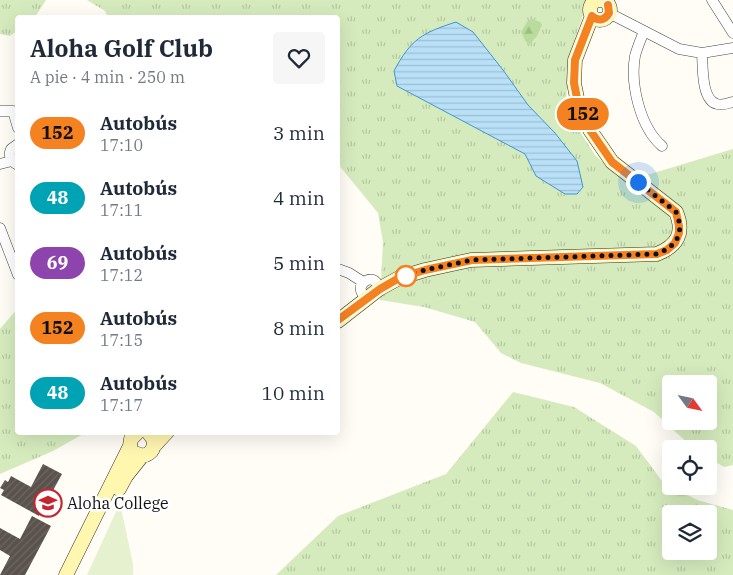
<!DOCTYPE html>
<html lang="es">
<meta charset="utf-8">
<style>
:root{--surface:#fff;--page:#f6f6f7;--text:#1f2937;--muted:#747a83}
body{margin:0;font-family:"IBM Plex Serif",serif;background:var(--page);color:var(--text);height:100vh;display:flex;flex-direction:column;font-size:19px;white-space:nowrap}
*{box-sizing:border-box;margin:0}
p{font-size:16px;color:var(--muted)}
.icon{flex:none;width:28px;height:28px;fill:none;stroke:currentColor;stroke-width:2;stroke-linecap:round;stroke-linejoin:round}
.map{position:relative;flex:1;overflow:hidden}
.drawer{position:absolute;left:15px;top:15px;width:325px;height:420px;display:flex;flex-direction:column;background:var(--surface);border-radius:5px;box-shadow:0 5px 20px #0002}
.drawer>*{flex:none}
.badge{padding:0 10px;border-radius:16px;font-size:18px;line-height:32px}
.needle{width:32px;rotate:123deg}
.fabs{position:absolute;left:662px;top:375px;display:grid;gap:10px}
.fabs a{display:grid;place-items:center;width:55px;height:55px;border-radius:5px;background:var(--surface);box-shadow:0 5px 20px #0002;font-size:25px}
.you{position:absolute;width:25px;height:25px;margin:-12px;border:4px solid #fff;border-radius:50%;background:#1a73e8;box-shadow:0 0 0 8px #1a73e833}
.map>.badge{position:absolute;translate:-50% -50%;box-shadow:0 0 0 2px #fff}
.round{display:grid;place-items:center;flex:none;width:52px;height:52px;border-radius:5px;background:var(--page)}
.headline{display:flex;align-items:center;justify-content:space-between;height:85px;padding:0 15px}
h1{font-size:24px;font-weight:700;line-height:38px}
ul{padding:0;list-style:none}
li{display:flex;align-items:center;gap:15px;height:65px;padding:0 15px}
li div{flex:1}
li b{display:block;font-size:19px}
li em{font-style:normal}
li .badge{min-width:55px;font-weight:700;text-align:center}
.map>svg:first-child{display:block}
.grass{fill:url(#grass-tufts);fill-rule:evenodd}
.forest{fill:url(#forest-firs)}
.pitch{fill:#e6f2cf}
.water{fill:url(#water-rules);stroke:#3f96cf}
.building{fill:url(#building-hatch)}
.lines{fill:none;stroke-linecap:round;stroke-linejoin:round}
.street-casing{stroke:#444;stroke-width:11}
.secondary-casing{stroke:#333;stroke-width:15}
.street{stroke:#fff;stroke-width:10}
.secondary{stroke:#fff6b0;stroke-width:14}
.line-casing{stroke:#fff;stroke-width:11}
.line{stroke:#f58220;stroke-width:8}
.walk{stroke:#111;stroke-width:5;stroke-dasharray:0 9}
.stop-dot{fill:#fff;stroke:#f58220;stroke-width:2.5}
.labels{text-anchor:middle;dominant-baseline:central;stroke-width:5;stroke-linejoin:round;paint-order:stroke}
.poi-label{font-size:16px;fill:#111;stroke:#fff;text-anchor:start}
</style>
<div class="map">
<svg width="733" height="575" viewBox="0 0 733 575">
<defs>
<pattern id="grass-tufts" width="24" height="20" patternUnits="userSpaceOnUse" patternTransform="scale(1.25)"><rect width="24" height="20" fill="#d5ebbd"/><path d="M3 7l-1-3M5 7V3M7 7l1-3M15 17l-1-3M17 17v-4M19 17l1-3" fill="none" stroke="#b6c8a1"/></pattern>
<pattern id="forest-firs" width="22" height="20" patternUnits="userSpaceOnUse" patternTransform="scale(1.25)"><rect width="22" height="20" fill="#b9dc9c"/><path d="M5 1l3.5 6h-7zM16 11l3.5 6h-7z" fill="#9ebc85"/></pattern>
<pattern id="water-rules" width="6" height="5" patternUnits="userSpaceOnUse" patternTransform="scale(1.25)"><rect width="6" height="5" fill="#b9e0f7"/><path d="M0 2.5h6" fill="none" stroke="#9ebfd3"/></pattern>
<pattern id="building-hatch" width="6" height="6" patternUnits="userSpaceOnUse" patternTransform="scale(1.25)"><rect width="6" height="6" fill="#5a524d"/><path d="M-1 1l2-2M0 6l6-6M5 7l2-2" fill="none" stroke="#6d6662"/></pattern>
</defs>
<rect width="100%" height="100%" fill="#fffdf5"/>
<path class="grass" d="M0 0H46L35 17 18 18 17 31 10 36 0 34Z
M87 0H590L586 6 569 56 566 104 573 121 595 155 617 176 647 175 733 149V465L724 467 709 458V449H694L654 412 600 383 521 363 501 353 475 322 424 307 380 300 383 242 378 213 338 164V18L108 17 105 11ZM671 384H709V421H671Z
M17 309 18 432 85 433 53 451 0 474V329Z
M513 392 574 407 636 446 662 481 697 500 733 510V575H276L338 516 446 474ZM671 514H709V551H671Z"/>
<path class="forest" d="M532 19 540 22 542 25 537 36 530 44 526 42 521 32 527 22Z"/>
<path class="pitch" d="M120 503 133 564V575H87Z"/>
<path class="water" d="M456 22 473 32 503 70 528 105 555 133 577 161 583 187 577 194H565L536 176 525 154 397 86 394 71C411 39 422 33 456 22Z"/>
<path class="building" d="M43 464 62 474 39 516 1 495 4 490 0 488 5 480 8 482 11 476 31 487Z
M32 516 51 526 25 575H0L10 556 0 550V528L20 539Z"/>
<g class="lines">
<g class="street-casing">
<path id="street" d="M712 0 733 33
M609 13 679 49 702 53 733 48
M644 31C641 39 637 48 635 56 630 84 640 127 662 146
M702 53C703 66 701 100 717 104 722 106 728 103 733 102
M0 111H13L18 128
M18 144 11 149C8 156 11 162 18 165
M0 164 12 161
M0 228 18 275
M338 269 349 273 363 282
M369 298C347 289 375 267 379 289"/>
</g>
<g class="secondary-casing">
<path id="secondary" d="M590 10a10 10 0 1 1 20 0a10 10 0 1 1-20 0Z
M338 321 379 289 399 278 425 270 471 260 657 254C677 246 685 233 676 212L612 162 590 130 578 103 574 83 575 60 592 16
M155 445 167 432
M135 453C146 459 155 452 154 440L148 432
M119 489 126 476 142 456
M66 575 130 446 131 439 138 432"/>
</g>
<use href="#street" class="street"/>
<use href="#secondary" class="secondary"/>
</g>
<g class="lines">
<g class="line-casing">
<path id="line" d="M338 320 380 289 399 278 425 270 472 260 657 254 667 250 675 243 679 233V226L676 212 612 162 590 130 578 103 574 83 575 60 592 16C599 22 605 20 609 13L608 5"/>
</g>
<use href="#line" class="line"/>
<path class="walk" d="M406 276 425 270 472 260 657 254C677 246 685 233 676 212L638 182"/>
</g>
<defs>
<g id="school-ring" transform="scale(1.4375)"><circle r="9.5" fill="#fff" stroke="#c4262e" stroke-width="1.5"/><path d="M0-5L7-2L0 1L-7-2ZM-4 1L0 2.5L4 1V4Q0 6-4 4Z" fill="#c4262e"/></g>
</defs>
<g fill-rule="evenodd">
<use href="#school-ring" x="48" y="503"/>
</g>
<circle class="stop-dot" cx="406" cy="276" r="10"/>
<g class="labels">
<g class="poi-label">
<text x="67" y="503">Aloha College</text>
</g>
</g>
</svg>
<div class="fabs">
<a><svg class="needle" viewBox="-14 -14 28 28"><path d="M0-13l5 13h-10z" fill="#e53935"/><path d="M0 13l5-13h-10z" fill="#747a83"/></svg></a>
<a><svg class="icon" aria-label="locate" viewBox="0 0 24 24"><circle cx="12" cy="12" r="6"/><path d="M12 2v4M12 18v4M2 12h4M18 12h4"/></svg></a>
<a><svg class="icon" aria-label="layers" viewBox="0 0 24 24"><path d="M12 4l9 5-9 5-9-5zM3 14l9 5 9-5"/></svg></a>
</div>
<div class="you" style="left:638px;top:182px"></div>
<b class="badge" style="left:583px;top:114px;background:#f58220;color:#111">152</b>
<section class="drawer">
<div class="headline"><div><h1>Aloha Golf Club</h1><p>A pie · 4 min · 250 m</p></div><a class="round"><svg class="icon" aria-label="heart" viewBox="0 0 24 24"><path d="M12 20l-8-8c-3-5 5-10 8-4 3-6 11-1 8 4z"/></svg></a></div>
<ul>
<li><span class="badge" style="background:#f58220;color:#111">152</span><div><b>Autobús</b><p>17:10</p></div><em>3 min</em></li>
<li><span class="badge" style="background:#00a3b4;color:#fff">48</span><div><b>Autobús</b><p>17:11</p></div><em>4 min</em></li>
<li><span class="badge" style="background:#8e44ad;color:#fff">69</span><div><b>Autobús</b><p>17:12</p></div><em>5 min</em></li>
<li><span class="badge" style="background:#f58220;color:#111">152</span><div><b>Autobús</b><p>17:15</p></div><em>8 min</em></li>
<li><span class="badge" style="background:#00a3b4;color:#fff">48</span><div><b>Autobús</b><p>17:17</p></div><em>10 min</em></li>
</ul>
</section>
</div>
